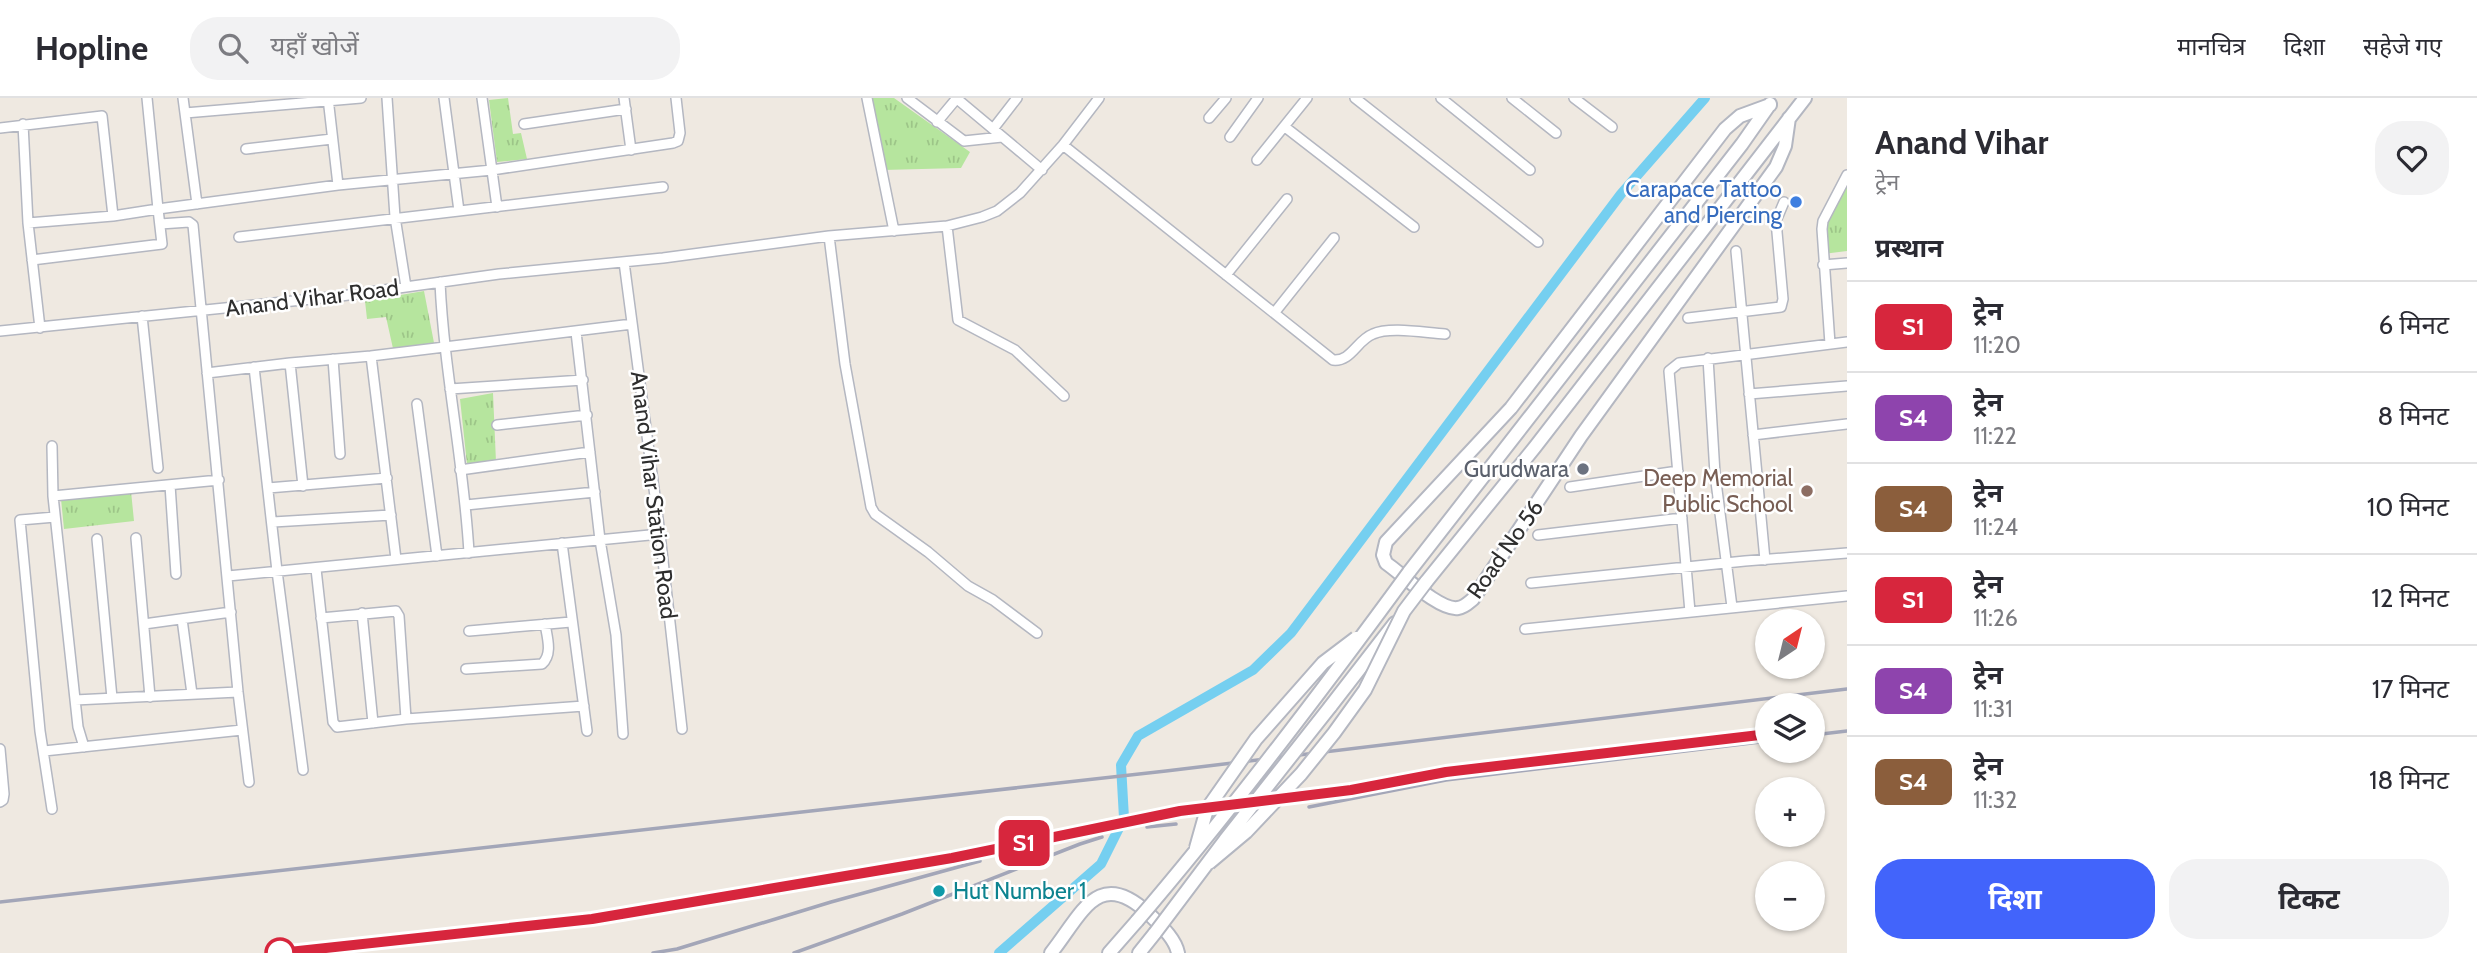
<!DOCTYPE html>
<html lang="hi">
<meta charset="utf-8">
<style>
:root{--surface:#fff;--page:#f2f2f3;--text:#2b2b33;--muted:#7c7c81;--line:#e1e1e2;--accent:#4264fb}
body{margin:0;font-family:Cabin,"Noto Sans Devanagari",sans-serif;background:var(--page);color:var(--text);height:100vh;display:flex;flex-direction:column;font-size:26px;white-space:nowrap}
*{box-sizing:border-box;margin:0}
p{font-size:23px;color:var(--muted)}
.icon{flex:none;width:38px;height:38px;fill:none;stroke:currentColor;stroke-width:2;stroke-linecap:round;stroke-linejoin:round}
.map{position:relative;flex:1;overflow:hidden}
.panel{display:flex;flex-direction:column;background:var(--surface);width:630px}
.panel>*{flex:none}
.badge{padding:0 14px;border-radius:10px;font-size:24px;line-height:46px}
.needle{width:46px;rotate:35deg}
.tools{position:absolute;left:1755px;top:511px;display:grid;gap:14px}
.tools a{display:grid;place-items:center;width:70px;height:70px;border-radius:50%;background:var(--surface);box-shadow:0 2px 5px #0004;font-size:35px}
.map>.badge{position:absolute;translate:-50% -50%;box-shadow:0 0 0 4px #fff}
h2{padding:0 28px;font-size:26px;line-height:63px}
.round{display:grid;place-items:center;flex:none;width:74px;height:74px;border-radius:28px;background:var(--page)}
.headline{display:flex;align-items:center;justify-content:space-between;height:119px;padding:0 28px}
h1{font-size:33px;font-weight:700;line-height:52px}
.action{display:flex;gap:14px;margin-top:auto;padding:14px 28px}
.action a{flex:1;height:80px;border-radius:28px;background:var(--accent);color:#fff;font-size:28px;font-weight:700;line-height:80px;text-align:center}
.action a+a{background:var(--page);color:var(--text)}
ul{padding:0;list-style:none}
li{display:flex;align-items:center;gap:21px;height:91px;padding:0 28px;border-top:2px solid var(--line)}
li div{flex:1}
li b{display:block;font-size:26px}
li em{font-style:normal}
li .badge{min-width:77px;font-weight:700;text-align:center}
header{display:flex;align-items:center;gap:42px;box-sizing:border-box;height:98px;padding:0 35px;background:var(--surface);border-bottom:2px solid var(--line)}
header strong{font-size:33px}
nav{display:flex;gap:38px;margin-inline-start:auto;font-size:24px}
.search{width:490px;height:63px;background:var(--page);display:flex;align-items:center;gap:18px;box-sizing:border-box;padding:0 24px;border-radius:28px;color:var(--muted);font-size:26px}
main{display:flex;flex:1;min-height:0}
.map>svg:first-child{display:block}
.park{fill:url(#park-tufts)}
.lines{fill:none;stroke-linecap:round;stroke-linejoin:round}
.canal{stroke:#75cff0;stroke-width:10}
.street-casing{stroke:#b4b7c1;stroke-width:12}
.secondary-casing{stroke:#b4b7c1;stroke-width:16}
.street{stroke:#fff;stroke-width:9}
.secondary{stroke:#fff;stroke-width:12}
.rail{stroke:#a3a6b8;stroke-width:3.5}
.secondary-bridge-casing{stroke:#b4b7c1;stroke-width:16;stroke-linecap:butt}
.secondary-bridge{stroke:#fff;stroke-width:12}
.line-casing{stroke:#fff;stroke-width:16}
.line{stroke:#d7263d;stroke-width:10}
.shop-dot{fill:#3f7fe0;stroke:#fff;stroke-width:2.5}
.worship-dot{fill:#6b7280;stroke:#fff;stroke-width:2.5}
.education-dot{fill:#8d6e63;stroke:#fff;stroke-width:2.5}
.culture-dot{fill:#0f9aa8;stroke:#fff;stroke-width:2.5}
.stop-dot{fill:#fff;stroke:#d7263d;stroke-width:3.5}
.labels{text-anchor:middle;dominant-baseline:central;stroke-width:5;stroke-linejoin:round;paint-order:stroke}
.shop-label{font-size:23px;fill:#366cbe;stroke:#fff;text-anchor:end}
.street-label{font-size:23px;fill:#2e2e2e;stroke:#fff}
.worship-label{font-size:23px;fill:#5b616d;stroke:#fff;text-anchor:end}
.education-label{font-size:23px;fill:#785e54;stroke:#fff;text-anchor:end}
.culture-label{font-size:23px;fill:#0d838f;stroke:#fff;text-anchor:start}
</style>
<header>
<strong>Hopline</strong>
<div class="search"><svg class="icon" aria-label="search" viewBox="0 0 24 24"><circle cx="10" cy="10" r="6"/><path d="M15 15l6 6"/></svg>यहाँ खोजें</div>
<nav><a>मानचित्र</a><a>दिशा</a><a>सहेजे गए</a></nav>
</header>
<main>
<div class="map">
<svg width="1847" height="855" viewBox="0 0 1847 855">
<defs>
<pattern id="park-tufts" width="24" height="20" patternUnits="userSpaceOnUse" patternTransform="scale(1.75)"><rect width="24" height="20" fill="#b6e59e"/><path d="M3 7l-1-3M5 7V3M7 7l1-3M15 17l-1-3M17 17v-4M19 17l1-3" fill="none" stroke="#9dc588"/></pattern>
</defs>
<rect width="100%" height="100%" fill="#efe9e1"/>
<path class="park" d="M508 0 513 36 521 35 527 61 497 64 489 2Z
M867 0H894L970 54 961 70 883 72Z
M1847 86V153L1823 156 1820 127Z
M424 193 435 250 394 255 386 219 367 221 365 203Z
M493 295 496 364 467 366 460 301Z
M131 393 134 423 64 431 61 401Z"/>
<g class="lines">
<path class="canal" d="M999 855 1101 766 1124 720 1121 667 1138 638 1253 572 1291 535 1621 96 1705 0"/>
<g class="street-casing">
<path id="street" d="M183 0 197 106
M328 0 338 87
M387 0 395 119 406 189
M444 0 459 113
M482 0 497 109
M624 0 631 52
M867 0 894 133
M907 0 964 43 1002 39
M956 0 1042 72
M1355 0 1538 144
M1441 0 1530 72
M1512 0 1556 35
M1574 0 1612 29
M185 15 361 0
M1209 20 1226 0
M937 24 957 0
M23 26 28 125 113 118 158 111 147 0
M524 26 626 11
M1285 29 1414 129
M0 30 102 18 113 118
M993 31 1017 0
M1230 39 1258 0
M1063 47 1333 262C1351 264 1357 242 1373 236 1390 228 1426 235 1445 236
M246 51 332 41
M1257 62 1307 0
M28 125 40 230
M160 126 189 124 193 127 238 594 249 684
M947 128 958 222 1015 252 1064 298
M829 138 845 266 871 409 875 416 928 454 968 488 993 502 1037 535
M239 139 663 89
M1736 153 1765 462
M32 162 162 146 158 111 338 87 492 72 673 45 678 43 680 35 676 0
M624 164 660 436 682 631
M1823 167 1847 165
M1226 177 1287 101
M440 184C444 275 464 364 469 455
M1275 214 1334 140
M142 218 158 370
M1688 220 1781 209 1783 201 1776 123 1784 104
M0 233 341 198 499 176 663 160 829 138 947 128 982 119 997 113 1020 95 1063 47 1099 0
M576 234 600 442 616 537 623 636
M1830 246 1822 131 1823 123 1847 77
M371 258 632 226
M1708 260 1715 376 1732 509
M333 261 340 356
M290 265 303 388
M254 269 277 473 303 672
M207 275 290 265 371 258 396 461
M450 291 583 282
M1749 296 1847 288
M417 306 437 458
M497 327 587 317
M1753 337 1847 326
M52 348 53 398 78 629 84 649
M460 372 590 354
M170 387 176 476
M1570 389 1678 373
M268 390 387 380
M53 398 219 382
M466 407 595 394
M273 424 391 417
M1538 437 1682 420
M136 440 150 599
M97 441 112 600
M562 445 587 633
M316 471 333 624 337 629 406 621 584 608
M228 478 660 436
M1531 485 1745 463 1847 455
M1690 514 1669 273 1679 265 1847 244
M362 515 373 625
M321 520 396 513 399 518 406 621
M182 521 192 596
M144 526 231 514
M1525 531 1847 498
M469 533 571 524
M466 571 542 566C553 556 547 539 545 526
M75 602 238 594
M0 651 4 696 3 702 0 704
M44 653 242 632
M52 711 40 633 20 422 55 419"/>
</g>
<g class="secondary-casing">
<path id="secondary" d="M1770 7 1740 18 1725 31 1511 310 1386 444 1383 457 1386 465C1402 476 1440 513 1458 510 1465 509 1468 505 1473 501L1581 338 1776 69 1785 48 1789 20
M1409 474 1742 46 1770 6
M1426 484 1535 349 1805 0
M1330 609 1395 525
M1051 855C1082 816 1098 768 1149 816 1160 827 1175 840 1178 855
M1109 855 1137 823
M1139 855 1155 835"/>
</g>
<use href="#street" class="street"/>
<use href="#secondary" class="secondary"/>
<path class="rail" d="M1813 637 1847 633
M1309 709 1446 682 1768 643
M1147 729 1176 726
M0 804 1166 673 1847 591
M279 855 592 821 952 759 1180 713
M653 855 677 851 831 804 980 763
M794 855 902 816 1080 746 1102 739"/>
<g class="secondary-bridge-casing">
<path id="secondary-bridge" d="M1196 750 1207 711 1256 641 1323 565 1356 540
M1209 765 1246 734 1301 676 1334 635 1365 592 1404 513 1426 484
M1137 823C1233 711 1322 593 1409 474
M1155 835 1225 742 1330 609"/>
</g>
<use href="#secondary-bridge" class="secondary-bridge"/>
</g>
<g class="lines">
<g class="line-casing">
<path id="line" d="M280 855 592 821 952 760 1180 713 1351 692 1446 674 1768 636"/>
</g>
<use href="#line" class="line"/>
</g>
<circle class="shop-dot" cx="1796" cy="104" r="7"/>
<circle class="worship-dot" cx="1583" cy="371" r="7"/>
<circle class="education-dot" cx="1807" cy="393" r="7"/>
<circle class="culture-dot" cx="939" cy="793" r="7"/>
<circle class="stop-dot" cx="280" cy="855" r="14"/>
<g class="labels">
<g class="shop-label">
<text x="1782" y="91">Carapace Tattoo<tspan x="1782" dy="26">and Piercing</tspan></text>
</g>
<g class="street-label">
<text transform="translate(312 200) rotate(-7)">Anand Vihar Road</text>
<text transform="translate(654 397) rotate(83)">Anand Vihar Station Road</text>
<text transform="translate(1505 451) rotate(-55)">Road No 56</text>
</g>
<g class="worship-label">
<text x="1569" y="371">Gurudwara</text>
</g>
<g class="education-label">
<text x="1793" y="380">Deep Memorial<tspan x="1793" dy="26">Public School</tspan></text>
</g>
<g class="culture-label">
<text x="953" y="793">Hut Number 1</text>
</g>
</g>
</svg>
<div class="tools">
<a><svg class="needle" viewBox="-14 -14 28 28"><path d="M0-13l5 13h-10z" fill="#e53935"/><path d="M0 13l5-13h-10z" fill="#7c7c81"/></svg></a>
<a><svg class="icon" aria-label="layers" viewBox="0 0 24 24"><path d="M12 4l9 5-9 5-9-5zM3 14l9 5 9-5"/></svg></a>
<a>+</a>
<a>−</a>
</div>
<b class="badge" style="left:1024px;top:745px;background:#d7263d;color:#fff">S1</b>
</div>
<section class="panel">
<div class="headline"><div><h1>Anand Vihar</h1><p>ट्रेन</p></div><a class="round"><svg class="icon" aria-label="heart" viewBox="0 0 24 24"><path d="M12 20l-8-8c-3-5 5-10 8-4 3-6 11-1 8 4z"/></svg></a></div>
<h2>प्रस्थान</h2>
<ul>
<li><span class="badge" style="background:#d7263d;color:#fff">S1</span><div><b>ट्रेन</b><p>11:20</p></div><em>6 मिनट</em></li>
<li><span class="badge" style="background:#8e44ad;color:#fff">S4</span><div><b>ट्रेन</b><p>11:22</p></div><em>8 मिनट</em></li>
<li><span class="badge" style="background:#8b5e3c;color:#fff">S4</span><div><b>ट्रेन</b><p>11:24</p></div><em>10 मिनट</em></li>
<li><span class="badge" style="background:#d7263d;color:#fff">S1</span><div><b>ट्रेन</b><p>11:26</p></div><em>12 मिनट</em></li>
<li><span class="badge" style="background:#8e44ad;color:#fff">S4</span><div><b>ट्रेन</b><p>11:31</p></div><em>17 मिनट</em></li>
<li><span class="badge" style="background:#8b5e3c;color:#fff">S4</span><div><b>ट्रेन</b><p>11:32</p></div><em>18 मिनट</em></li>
</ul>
<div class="action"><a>दिशा</a><a>टिकट</a></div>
</section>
</main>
